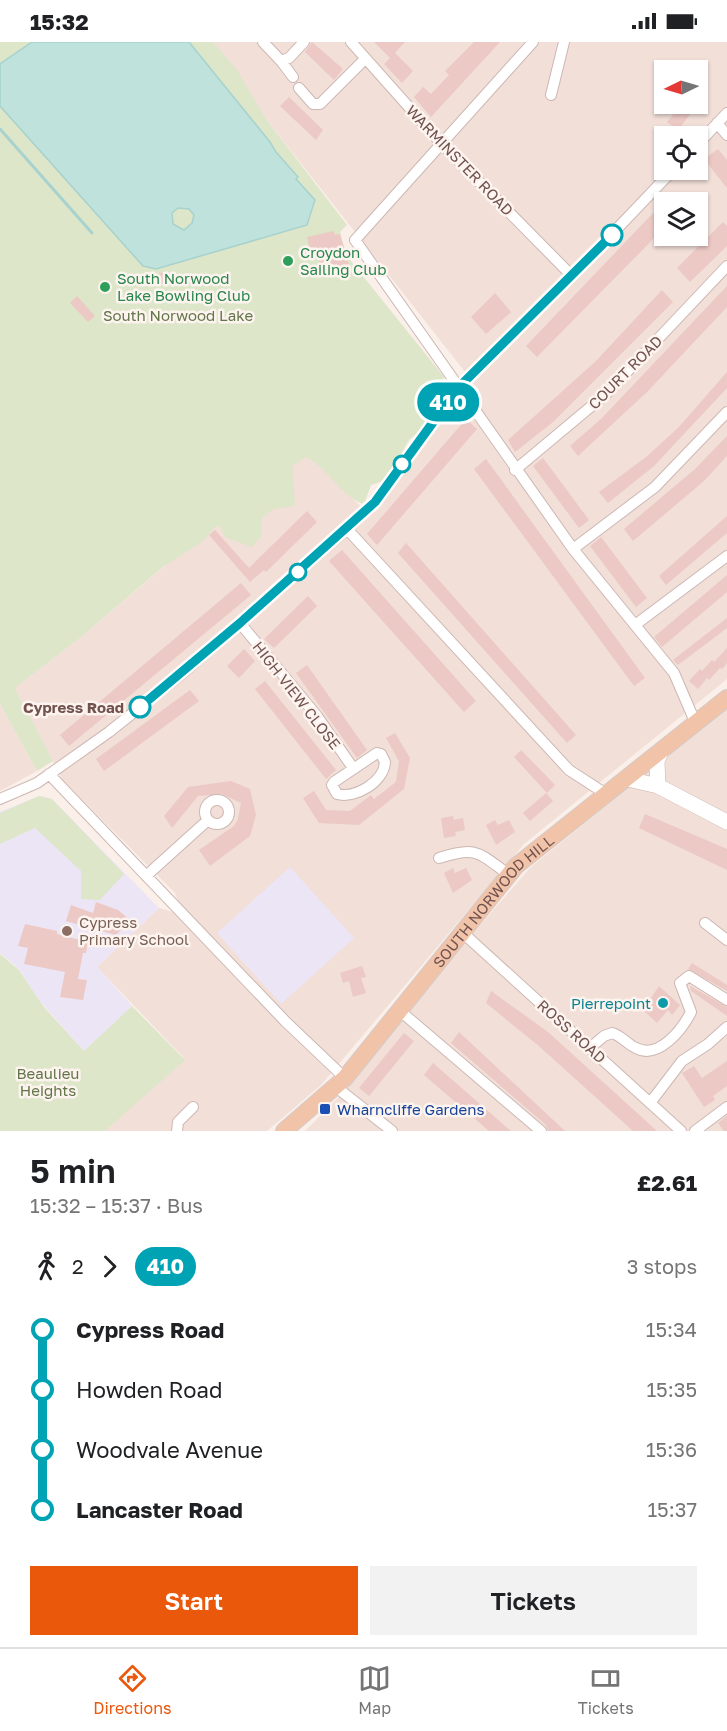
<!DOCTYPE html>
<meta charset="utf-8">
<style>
:root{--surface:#fff;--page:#f2f2f2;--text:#202124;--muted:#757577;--line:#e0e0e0;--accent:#ea580c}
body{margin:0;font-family:"Golos Text",sans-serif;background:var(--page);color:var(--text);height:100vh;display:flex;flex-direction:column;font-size:22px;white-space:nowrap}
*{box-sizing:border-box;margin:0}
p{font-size:20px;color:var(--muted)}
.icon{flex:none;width:33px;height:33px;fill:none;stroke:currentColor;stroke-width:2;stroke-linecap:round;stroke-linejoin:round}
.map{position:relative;height:1089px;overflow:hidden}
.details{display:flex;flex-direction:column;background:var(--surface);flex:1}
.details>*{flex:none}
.badge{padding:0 12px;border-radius:20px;font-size:21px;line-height:39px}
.needle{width:39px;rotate:265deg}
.controls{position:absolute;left:654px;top:18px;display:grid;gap:12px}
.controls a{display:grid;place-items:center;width:54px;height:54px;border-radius:0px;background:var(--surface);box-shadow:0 2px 4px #0004;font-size:30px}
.map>.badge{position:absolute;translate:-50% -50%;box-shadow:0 0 0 3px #fff}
.legs{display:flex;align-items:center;gap:9px;height:66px;padding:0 30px;font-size:20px}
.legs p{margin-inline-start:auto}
.summary{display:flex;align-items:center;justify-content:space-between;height:102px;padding:0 30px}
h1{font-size:33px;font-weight:600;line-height:45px}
.cta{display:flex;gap:12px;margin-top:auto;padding:12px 30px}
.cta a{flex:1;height:69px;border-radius:0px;background:var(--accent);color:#fff;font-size:24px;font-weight:600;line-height:69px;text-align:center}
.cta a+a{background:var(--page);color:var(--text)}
ul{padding:0 30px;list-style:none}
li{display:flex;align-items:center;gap:21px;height:60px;font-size:22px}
li i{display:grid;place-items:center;width:9px;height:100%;margin:0 8px;background:currentColor}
li i::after{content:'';width:15px;height:15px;margin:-8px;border:4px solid;border-radius:50%;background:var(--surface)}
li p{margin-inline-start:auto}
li:first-child i{background:linear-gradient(#0000 50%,currentColor 0)}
li:last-child i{background:linear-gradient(currentColor 50%,#0000 0)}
.status{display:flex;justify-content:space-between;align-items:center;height:42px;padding:0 30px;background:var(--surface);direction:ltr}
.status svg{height:16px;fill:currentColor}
.dock{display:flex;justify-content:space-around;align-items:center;height:84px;border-top:2px solid var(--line);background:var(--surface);font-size:16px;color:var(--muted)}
.dock a{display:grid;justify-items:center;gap:3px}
.dock .current{color:var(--accent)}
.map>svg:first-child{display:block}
.residential{fill:#f1dfd8;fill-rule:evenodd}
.education{fill:#ece5f6}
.green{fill:#dde6c9}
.water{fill:#bfe2dd;stroke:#a7d2cd;stroke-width:1.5;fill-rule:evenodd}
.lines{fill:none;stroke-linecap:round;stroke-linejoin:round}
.stream{stroke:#a7d2cd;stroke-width:3}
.building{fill:#ecc9c4}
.street-casing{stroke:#cdb7b3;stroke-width:12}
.secondary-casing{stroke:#cfb6b1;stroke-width:16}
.primary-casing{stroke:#d4cbca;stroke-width:18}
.street{stroke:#fff;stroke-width:10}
.secondary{stroke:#fff;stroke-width:15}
.primary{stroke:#f1c3a9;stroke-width:16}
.line-1-casing{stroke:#fff;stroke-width:14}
.line-1{stroke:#00a3b4;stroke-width:9}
.stop-1-dot{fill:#fff;stroke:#00a3b4;stroke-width:3}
.leisure-dot{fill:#2e9e5b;stroke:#fdf4ef;stroke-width:2}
.education-dot{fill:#8d6e63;stroke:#fdf4ef;stroke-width:2}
.culture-dot{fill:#0f9aa8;stroke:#fdf4ef;stroke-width:2}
.transit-dot{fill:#1a4fb4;stroke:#fdf4ef;stroke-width:2}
.labels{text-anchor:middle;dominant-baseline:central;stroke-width:5;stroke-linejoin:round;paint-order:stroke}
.street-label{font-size:15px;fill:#71524f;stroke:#fdf4ef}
.leisure-label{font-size:15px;fill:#27864d;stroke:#fdf4ef;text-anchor:start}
.park-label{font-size:15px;fill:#627649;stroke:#fdf4ef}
.stop-label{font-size:15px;font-weight:bold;fill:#71524f;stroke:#fdf4ef;text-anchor:end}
.education-label{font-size:15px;fill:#785e54;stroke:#fdf4ef;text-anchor:start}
.culture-label{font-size:15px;fill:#0d838f;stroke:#fdf4ef;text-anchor:end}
.transit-label{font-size:15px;fill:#164399;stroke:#fdf4ef;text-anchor:start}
</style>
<div class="status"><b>15:32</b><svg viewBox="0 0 49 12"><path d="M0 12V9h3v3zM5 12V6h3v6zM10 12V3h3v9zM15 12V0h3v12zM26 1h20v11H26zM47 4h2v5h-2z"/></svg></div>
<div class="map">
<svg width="727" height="1089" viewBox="0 0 727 1089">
<rect width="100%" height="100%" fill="#faefe9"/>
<path class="residential" d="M213 0H727V637L524 802 321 1043 267 1089H105L184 1016 97 925 159 866 183 873 175 851 62 737 15 646 81 595 211 485 300 403 366 470 473 340 266 77ZM664 28H698V62H664ZM664 94H698V128H664ZM664 160H698V194H664Z
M0 662 37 729 0 749Z
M727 665V1089H305L346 1048 482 881 531 825Z"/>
<path class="education" d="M39 754 52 757 159 866 97 925 132 964 84 1009 38 957 19 927 0 911V770Z
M290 825 354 896 281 962 217 891Z"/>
<path class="green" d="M0 0H213L237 28 266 77 347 183 340 190 346 213 444 335 439 354 429 367 423 386 409 398 386 438 371 443 364 462C341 455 330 428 306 415L292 424 295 463C278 469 275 461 261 478L262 493 252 505 225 495 220 484 215 485 203 499 163 525 81 595 15 646 53 719 37 729 0 662Z
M39 754 52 757 124 832 100 858 81 857V829L35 786 0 802V771Z
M0 912 19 928 43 964 84 1009 132 964 185 1018 105 1089H0Z"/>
<path class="water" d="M32 0H189L270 100 276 110 298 135 296 137 315 158 307 183 156 227 143 224 0 64V22ZM178 166 189 167 194 173 192 181 184 188 173 182 172 171Z"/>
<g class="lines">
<path class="stream" d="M0 87 92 191"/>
</g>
<path class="building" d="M312 0 343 27 334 38 305 10Z
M374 0H405L395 11 413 29 402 41 384 22 390 16Z
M474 0H500L431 75 414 55 423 45 431 52 449 33 445 29Z
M289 55 323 88 316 98 280 64Z
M682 62H698L678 88 667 80Z
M718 107 727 118V146L704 117Z
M656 168 664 178V186L537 315 526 304Z
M723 180 727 184V204L690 240 677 226Z
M334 189 335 193 340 192 350 226 323 233 317 212 311 213 307 195Z
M156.5 236a5.5 5.5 0 1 1 11 0a5.5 5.5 0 1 1-11 0Z
M727 244V265L647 350 578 414 570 404 602 376Z
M662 248 673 260 553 380 515 410 508 398 596 319Z
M495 251 511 270 486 292 471 275Z
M77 254 95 274 88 280 70 261Z
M727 330V346L654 424 608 461 599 450 646 415 678 386Z
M466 377 477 387 377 503 367 492Z
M727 394V414L704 439 633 499 624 487 695 427Z
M543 416 589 478 579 486 533 424Z
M486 417 645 636 634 644 474 427Z
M307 469 317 480 266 530 264 528 250 540 209 493 215 488 249 526Z
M727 474V491L666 543 659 534Z
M601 495 647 556 636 565 590 504Z
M406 501 576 693 567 701 398 511Z
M342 508 476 659 464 670 329 519Z
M727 533V550L662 605 654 595Z
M241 541 251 553 69 704 60 693Z
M308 554 317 564 274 606 264 597Z
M727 576V586L678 623 673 618Z
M727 606V621L722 627 720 626 709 638 707 636 698 647 689 639 700 627 702 629 712 618 714 620Z
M244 607 255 619 239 636 227 624Z
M307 623 367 708 357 716 296 631Z
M265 639 336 728 326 737 255 647Z
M190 648 199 659 104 729 96 717Z
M395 691 410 716 404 747 359 783 319 781 303 756 314 749 326 768 350 769 371 753 374 757 396 740 399 719 386 696Z
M521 708 555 743 547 751 514 715Z
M231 739 250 747 256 773 250 794 210 824 199 808 234 784 238 777 241 761 222 752 198 754 172 786 164 774 188 745Z
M546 751 553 759 530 779 523 771Z
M645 772 727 807V828L639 786Z
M453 774 454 778 463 776 465 788 455 790 456 794 444 796 441 776Z
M495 778 498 783 509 778 515 790 496 803 486 783Z
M453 826 455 831 466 826 472 838 453 851 444 831Z
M96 860 118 868 130 878 116 893 66 879 71 863 93 871Z
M25 882 57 889V892L88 900 86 911H83L78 937 87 938 83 958 60 955 65 930 24 922 28 906 18 904Z
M692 921 727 943V949L688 927Z
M362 924 366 935 361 936 366 951 353 955 349 939 343 941 340 931Z
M659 944 680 963 672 973 668 968 657 981 643 968Z
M690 944 727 965V974L691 949Z
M491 949 548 990 657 1089H633L540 1005 486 961Z
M459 990 565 1089H548L546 1083 451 1001Z
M404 991 414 999 369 1054 359 1046Z
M727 1019V1044L713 1054 715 1058 704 1065 682 1031 694 1024 702 1036Z
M433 1021 511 1089H489L424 1033Z
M727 1074V1089H724L718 1081Z"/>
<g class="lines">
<g class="street-casing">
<path id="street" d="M263 0 281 19 289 16 304 0
M351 0 440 100 572 234
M533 0 355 198 573 507 674 631 696 682
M281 19 293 35
M299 46 313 62H320L365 17
M551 53 564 0
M717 81 727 93
M698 102 727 71
M515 428 606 352 727 224
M347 487 569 728 606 752
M573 507 655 445 727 370
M240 581 317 674 353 726
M635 583 727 514
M377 711 381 712 385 720C384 740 355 757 337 752L332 743 334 740Z
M49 732 285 979 345 1036
M0 757 37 741 109 690 184 630 347 487 375 460 458 346 572 234 673 128
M205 770a12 12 0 1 1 24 0a12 12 0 1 1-24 0Z
M439 816C477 804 478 810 509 833
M146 834 208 778
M705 881 727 898
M463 891 681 1089
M399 968 541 1089
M591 1005 604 994 612 991C622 994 627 1002 636 1006 658 1018 682 988 691 970L680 941 689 934 727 958
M336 1045 392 1089
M650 1061 682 1019 708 1002 727 985
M177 1089 178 1080 193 1065
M695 1089 727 1065"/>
</g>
<g class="secondary-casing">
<path id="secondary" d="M628 737 658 744 727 780
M658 744 657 719 661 710"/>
</g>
<g class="primary-casing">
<g id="primary">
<path id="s1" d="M284 1089 345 1036 516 824 727 656"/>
</g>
</g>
<use href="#street" class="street"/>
<use href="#secondary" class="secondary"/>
<use href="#primary" class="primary"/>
</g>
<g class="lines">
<g class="line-1-casing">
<path id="line-1" d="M140 665 240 581 375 460 458 346 612 193"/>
</g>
<use href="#line-1" class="line-1"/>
</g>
<g class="stop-1-dot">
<circle cx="612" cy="193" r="10"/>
<circle cx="402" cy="422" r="8"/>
<circle cx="298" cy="530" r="8"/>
<circle cx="140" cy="665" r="10"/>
</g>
<g class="leisure-dot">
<circle cx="288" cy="219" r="6"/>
<circle cx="105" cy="245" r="6"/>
</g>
<circle class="education-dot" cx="67" cy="889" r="6"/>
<circle class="culture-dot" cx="663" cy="961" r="6"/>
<rect class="transit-dot" x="319" y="1061" width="12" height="12" rx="3"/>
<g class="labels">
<g class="street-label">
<text transform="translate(460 118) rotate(46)">WARMINSTER ROAD</text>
<text transform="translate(625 330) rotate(-45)">COURT ROAD</text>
<text transform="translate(297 653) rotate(52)">HIGH VIEW CLOSE</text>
<text stroke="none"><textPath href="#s1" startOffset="312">SOUTH NORWOOD HILL</textPath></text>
<text transform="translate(572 989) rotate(42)">ROSS ROAD</text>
</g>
<g class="leisure-label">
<text x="300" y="210">Croydon<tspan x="300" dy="17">Sailing Club</tspan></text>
<text x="117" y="236">South Norwood<tspan x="117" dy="17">Lake Bowling Club</tspan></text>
</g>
<g class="park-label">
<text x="178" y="273">South Norwood Lake</text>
<text x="48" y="1031">Beaulieu<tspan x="48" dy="17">Heights</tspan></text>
</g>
<g class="stop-label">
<text x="124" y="665">Cypress Road</text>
</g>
<g class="education-label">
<text x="79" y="880">Cypress<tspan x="79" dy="17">Primary School</tspan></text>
</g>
<g class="culture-label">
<text x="651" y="961">Pierrepoint</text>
</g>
<g class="transit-label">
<text x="337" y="1067">Wharncliffe Gardens</text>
</g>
</g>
</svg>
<div class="controls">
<a><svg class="needle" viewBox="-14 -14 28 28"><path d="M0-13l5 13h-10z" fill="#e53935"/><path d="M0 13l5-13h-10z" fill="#757577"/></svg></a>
<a><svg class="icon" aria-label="locate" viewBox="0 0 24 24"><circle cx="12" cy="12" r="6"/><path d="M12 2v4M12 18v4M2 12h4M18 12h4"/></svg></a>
<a><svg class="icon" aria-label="layers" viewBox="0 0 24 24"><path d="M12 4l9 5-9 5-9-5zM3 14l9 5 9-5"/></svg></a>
</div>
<b class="badge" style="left:448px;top:360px;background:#00a3b4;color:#fff">410</b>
</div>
<section class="details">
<div class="summary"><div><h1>5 min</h1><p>15:32 – 15:37 · Bus</p></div><b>£2.61</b></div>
<div class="legs"><svg class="icon" aria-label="walk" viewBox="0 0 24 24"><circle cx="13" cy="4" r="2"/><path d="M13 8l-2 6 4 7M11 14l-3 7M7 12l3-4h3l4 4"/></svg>2<svg class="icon" aria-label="forward" viewBox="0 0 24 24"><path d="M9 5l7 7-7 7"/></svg><b class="badge" style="background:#00a3b4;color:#fff">410</b><p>3 stops</p></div>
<ul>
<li><i style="color:#00a3b4"></i><b>Cypress Road</b><p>15:34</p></li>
<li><i style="color:#00a3b4"></i><span>Howden Road</span><p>15:35</p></li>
<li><i style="color:#00a3b4"></i><span>Woodvale Avenue</span><p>15:36</p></li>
<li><i style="color:#00a3b4"></i><b>Lancaster Road</b><p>15:37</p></li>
</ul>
<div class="cta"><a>Start</a><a>Tickets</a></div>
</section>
<nav class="dock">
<a class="current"><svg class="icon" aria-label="directions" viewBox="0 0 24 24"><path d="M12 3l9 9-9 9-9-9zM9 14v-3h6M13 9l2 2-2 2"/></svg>Directions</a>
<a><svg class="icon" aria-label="map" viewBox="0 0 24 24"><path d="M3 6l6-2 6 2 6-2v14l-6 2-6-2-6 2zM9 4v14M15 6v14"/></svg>Map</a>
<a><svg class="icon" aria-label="tickets" viewBox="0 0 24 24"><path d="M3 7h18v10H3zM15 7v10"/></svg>Tickets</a>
</nav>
